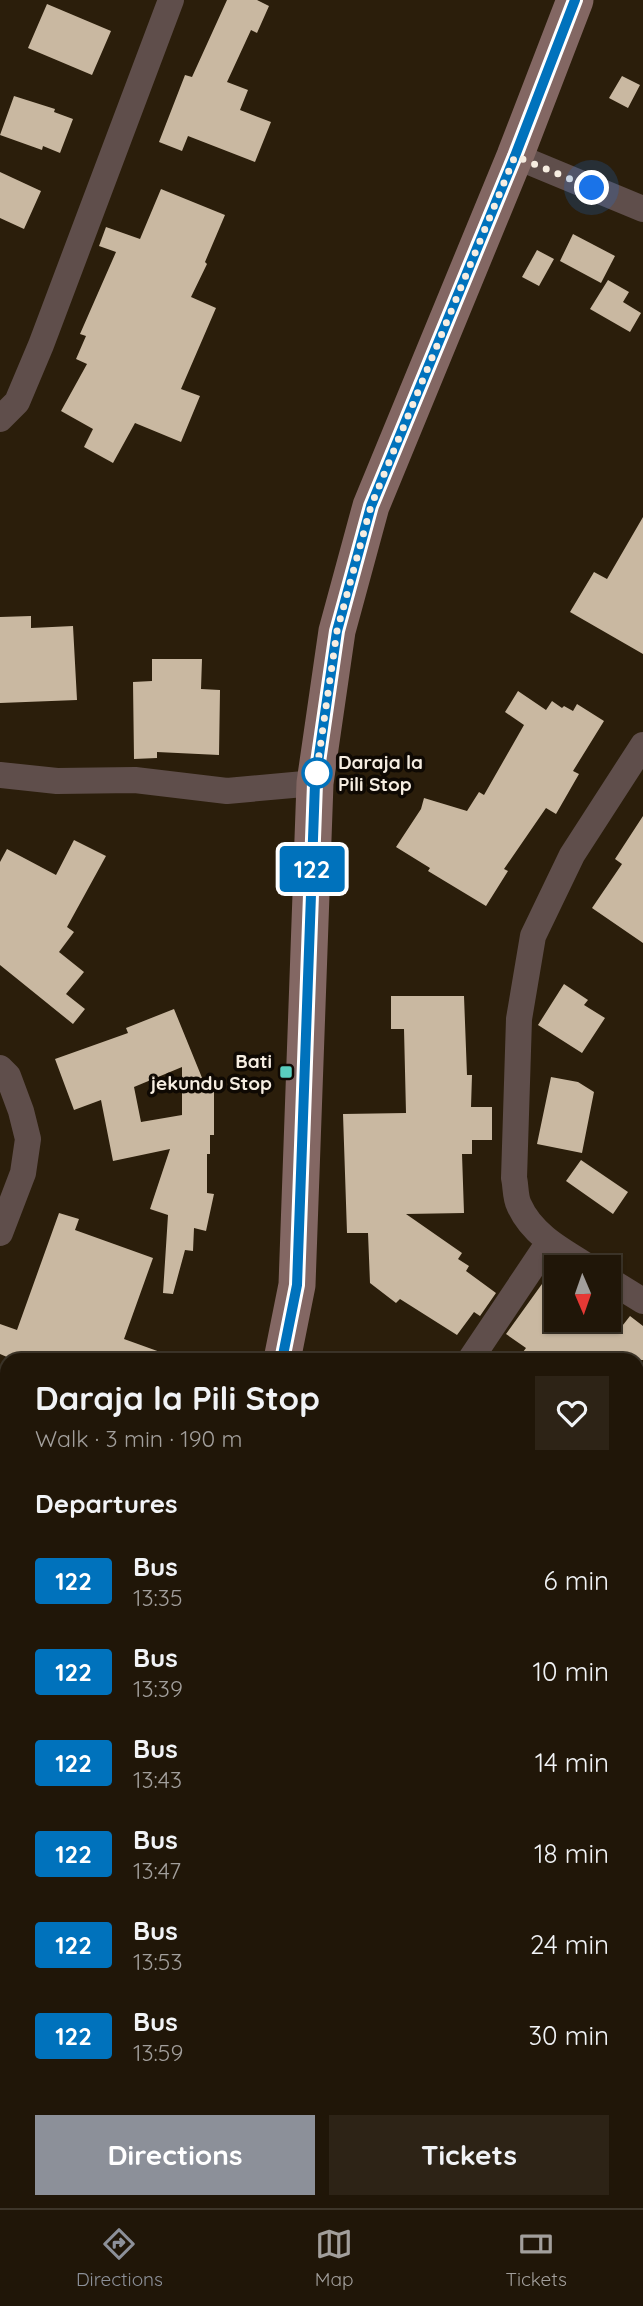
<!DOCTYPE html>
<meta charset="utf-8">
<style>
:root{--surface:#201608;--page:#2d2316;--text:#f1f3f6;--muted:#a29f9c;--line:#3d3529;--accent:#8c9099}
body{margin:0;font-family:Quicksand,sans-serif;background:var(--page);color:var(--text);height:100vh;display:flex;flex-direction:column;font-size:26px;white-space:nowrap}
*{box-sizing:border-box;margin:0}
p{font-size:23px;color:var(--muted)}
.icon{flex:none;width:38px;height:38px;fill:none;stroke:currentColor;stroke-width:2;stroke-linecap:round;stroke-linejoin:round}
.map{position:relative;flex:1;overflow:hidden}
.panel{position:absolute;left:0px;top:1353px;width:644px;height:856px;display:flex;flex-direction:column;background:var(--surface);border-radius:21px 21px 0 0;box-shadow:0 2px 5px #0004,0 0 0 2px var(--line)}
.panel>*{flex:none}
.badge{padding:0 14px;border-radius:5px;font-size:24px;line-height:46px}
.needle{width:46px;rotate:178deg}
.fabs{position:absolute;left:544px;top:1255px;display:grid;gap:14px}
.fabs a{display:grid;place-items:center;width:77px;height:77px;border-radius:0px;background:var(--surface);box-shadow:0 2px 5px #0004,0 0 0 2px var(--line);font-size:35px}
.you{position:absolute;width:35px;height:35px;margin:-18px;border:5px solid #fff;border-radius:50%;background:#1a73e8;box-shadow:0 0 0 10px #1a73e833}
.map>.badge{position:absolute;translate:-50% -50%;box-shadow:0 0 0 4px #fff}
h2{padding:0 35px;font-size:26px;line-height:63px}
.round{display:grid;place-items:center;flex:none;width:74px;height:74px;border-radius:0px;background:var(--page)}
.head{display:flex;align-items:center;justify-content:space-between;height:119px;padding:0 35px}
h1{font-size:33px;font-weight:800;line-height:52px}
.button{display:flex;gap:14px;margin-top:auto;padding:14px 35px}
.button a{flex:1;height:80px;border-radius:0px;background:var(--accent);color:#fff;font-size:28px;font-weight:800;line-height:80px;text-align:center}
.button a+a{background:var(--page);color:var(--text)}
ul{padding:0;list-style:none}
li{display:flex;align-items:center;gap:21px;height:91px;padding:0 35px}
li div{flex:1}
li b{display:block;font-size:26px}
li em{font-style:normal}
li .badge{min-width:77px;font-weight:700;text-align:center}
.tab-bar{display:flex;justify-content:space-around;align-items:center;height:98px;border-top:2px solid var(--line);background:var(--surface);font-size:19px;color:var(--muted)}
.tab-bar a{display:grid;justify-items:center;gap:4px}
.tab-bar .active{color:var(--accent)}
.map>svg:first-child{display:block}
.building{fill:#c9b8a1;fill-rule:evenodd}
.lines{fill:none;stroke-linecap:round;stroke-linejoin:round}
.street{stroke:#5f4e4b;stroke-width:26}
.secondary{stroke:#836763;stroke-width:37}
.line-casing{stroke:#fff;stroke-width:16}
.line{stroke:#0072bc;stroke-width:10}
.walk{stroke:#f6ede1;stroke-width:7;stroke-dasharray:0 12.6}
.stop-dot{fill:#fff;stroke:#0072bc;stroke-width:3.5}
.poi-dot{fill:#59cebe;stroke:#0f0903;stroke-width:2.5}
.labels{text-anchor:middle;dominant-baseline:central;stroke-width:7;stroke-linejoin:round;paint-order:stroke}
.stop-label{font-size:19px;font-weight:bold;fill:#f6ede1;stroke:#0f0903;text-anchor:start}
.poi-label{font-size:19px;font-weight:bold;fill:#f6ede1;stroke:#0f0903;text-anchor:end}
</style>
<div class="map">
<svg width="643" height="2208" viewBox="0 0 643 2208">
<rect width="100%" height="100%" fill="#2b1e0b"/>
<path class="building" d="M227 0H257L269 6 257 33 251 30 227 82 248 90 240 110 271 122 255 162 188 136 182 151 159 142 185 75 192 77Z
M47 4 111 31 92 75 28 48Z
M622 76 640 85 628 108 609 98Z
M14 96 55 109 54 112 73 119 60 153 43 146 42 150 0 135Z
M0 172 41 191 24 229 0 218Z
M161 189 225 215 205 262 207 264 191 297 216 308 181 389 200 396 181 442 135 423 113 463 84 447 93 429 61 411 87 364 76 359 86 336 80 334 116 252 99 246 106 227 140 239Z
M573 234 615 256 601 283 560 261Z
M537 250 554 259 539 286 522 277Z
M608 280 629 292 623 302 641 313 630 332 590 309Z
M643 517V654L570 612 594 572 607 579Z
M31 616V628L73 626 77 700 0 703V617Z
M152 659H202L201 689 220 690 219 755 157 752V758L134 759 133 682 152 681Z
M518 691 546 710 552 701 562 708 564 706 573 711 577 704 604 721 573 771 579 774 556 814 546 808 504 869 508 871 486 906 428 871 430 868 396 847 421 809 424 798 467 811 479 792 484 795 524 725 505 712Z
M643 816V943L592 908 622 864 615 859Z
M74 840 106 856 67 927 74 932 59 952 84 972 66 994 85 1009 73 1024 0 965V862L7 849 56 875Z
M564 984 588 1000 584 1005 605 1018 582 1053 538 1025Z
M391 996H464L467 1075H472L471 1107H492V1140H472V1154H462L464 1213 406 1214 462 1253 458 1259 469 1266 466 1271 496 1293 480 1316 474 1312 457 1335 400 1299 396 1303 370 1283 368 1233H347L343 1114 406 1113 404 1029H391Z
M174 1009 207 1090H214V1135H210V1154H207V1193L214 1194 206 1231 194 1228 193 1251 185 1250 173 1294 163 1293 168 1215 150 1209 170 1149 113 1161 101 1100 74 1110 55 1059 128 1033 126 1028ZM182 1067V1115L141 1122 134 1087Z
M551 1077 578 1082 594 1092 582 1153 537 1144Z
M581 1160 628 1192 613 1214 566 1181Z
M59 1213 79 1219 75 1230 153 1258 124 1339 174 1357 173 1360H14L0 1354V1324L17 1330Z
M542 1284 556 1294V1320H602L619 1330 630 1316 643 1326V1360H517L526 1348 506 1334Z"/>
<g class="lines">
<path class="street" d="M515 156 643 209
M0 419 17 402 41 345 171 0
M0 775 57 781 135 780 227 791 315 783
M0 1068 8 1076 21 1111 28 1139 23 1173 0 1233
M589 1267C563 1251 532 1235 519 1205 515 1197 516 1186 514 1178L519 1019 533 936 572 855 643 745
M609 1280 643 1301
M470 1360 549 1242
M637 1635 643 1639
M637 1980 643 1972
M163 2202 167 2208
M486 2208 490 2202"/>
<path class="secondary" d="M282 1360 297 1285 315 783 337 631 371 506 515 156 575 0
M0 2051 7 2042"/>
</g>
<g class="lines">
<g class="line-casing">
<path id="line" d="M282 1360 297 1285 315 783 337 631 371 506 515 156 575 0"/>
</g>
<use href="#line" class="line"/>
<path class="walk" d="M317 773 315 783 337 631 371 506 515 156 592 188"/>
</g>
<circle class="stop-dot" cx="317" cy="773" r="14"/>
<rect class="poi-dot" x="279" y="1065" width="14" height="14" rx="3.5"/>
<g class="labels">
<g class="stop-label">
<text x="338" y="762">Daraja la<tspan x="338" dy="22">Pili Stop</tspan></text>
</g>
<g class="poi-label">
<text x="272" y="1061">Bati<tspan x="272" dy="22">jekundu Stop</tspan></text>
</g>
</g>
</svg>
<div class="fabs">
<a><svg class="needle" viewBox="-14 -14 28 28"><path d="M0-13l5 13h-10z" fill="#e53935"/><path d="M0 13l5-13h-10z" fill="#a29f9c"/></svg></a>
</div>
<div class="you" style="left:592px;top:188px"></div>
<b class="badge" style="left:312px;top:869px;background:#0072bc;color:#fff">122</b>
<section class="panel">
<div class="head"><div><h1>Daraja la Pili Stop</h1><p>Walk · 3 min · 190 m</p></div><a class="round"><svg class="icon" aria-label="heart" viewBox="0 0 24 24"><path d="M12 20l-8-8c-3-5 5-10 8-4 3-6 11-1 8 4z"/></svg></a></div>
<h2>Departures</h2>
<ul>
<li><span class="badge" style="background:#0072bc;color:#fff">122</span><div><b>Bus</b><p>13:35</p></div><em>6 min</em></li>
<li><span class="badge" style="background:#0072bc;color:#fff">122</span><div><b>Bus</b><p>13:39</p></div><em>10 min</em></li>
<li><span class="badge" style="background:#0072bc;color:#fff">122</span><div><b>Bus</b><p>13:43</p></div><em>14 min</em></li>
<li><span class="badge" style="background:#0072bc;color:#fff">122</span><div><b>Bus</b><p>13:47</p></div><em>18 min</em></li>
<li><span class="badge" style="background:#0072bc;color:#fff">122</span><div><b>Bus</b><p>13:53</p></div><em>24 min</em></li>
<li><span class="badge" style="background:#0072bc;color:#fff">122</span><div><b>Bus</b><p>13:59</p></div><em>30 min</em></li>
</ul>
<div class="button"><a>Directions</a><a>Tickets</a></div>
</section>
</div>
<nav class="tab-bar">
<a class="active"><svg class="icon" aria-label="directions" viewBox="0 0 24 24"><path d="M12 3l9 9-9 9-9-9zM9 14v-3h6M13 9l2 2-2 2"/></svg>Directions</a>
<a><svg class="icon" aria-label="map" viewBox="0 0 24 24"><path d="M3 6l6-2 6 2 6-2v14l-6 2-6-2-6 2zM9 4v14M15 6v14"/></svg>Map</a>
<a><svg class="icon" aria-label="tickets" viewBox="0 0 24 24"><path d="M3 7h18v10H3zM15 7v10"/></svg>Tickets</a>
</nav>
